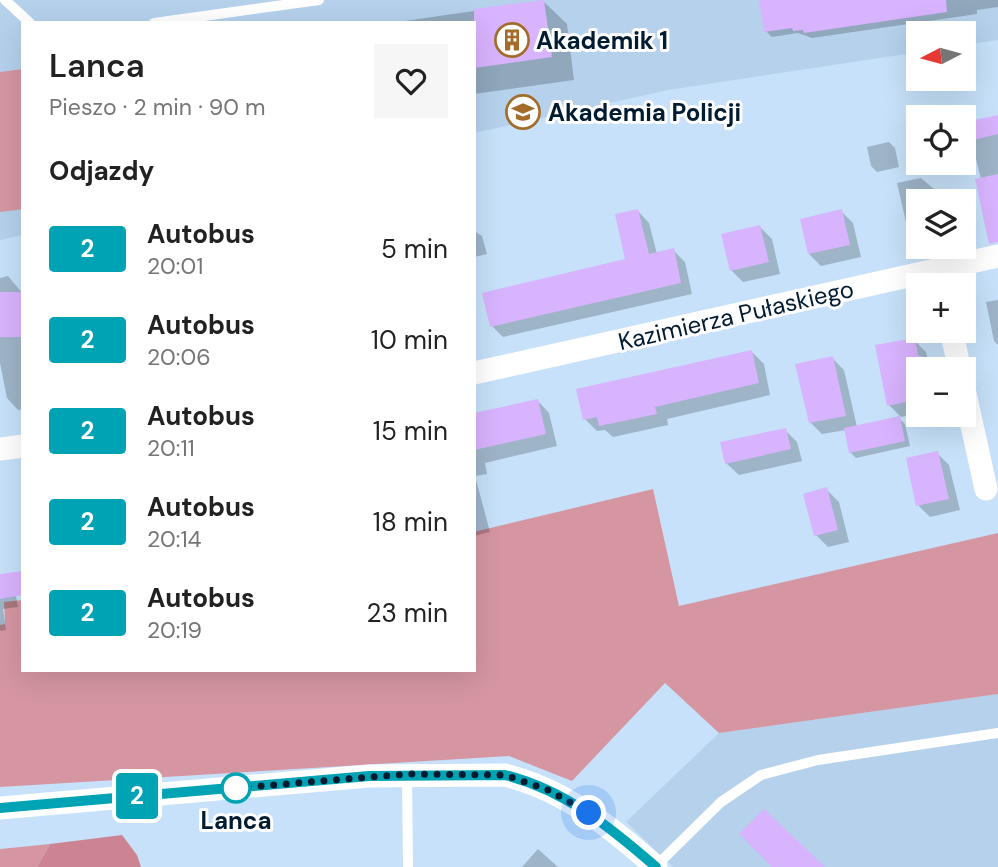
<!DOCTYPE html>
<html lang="pl">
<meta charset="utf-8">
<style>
:root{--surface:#fff;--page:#f6f6f6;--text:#222;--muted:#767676}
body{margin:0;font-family:"DM Sans",sans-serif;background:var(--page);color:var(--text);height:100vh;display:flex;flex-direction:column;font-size:26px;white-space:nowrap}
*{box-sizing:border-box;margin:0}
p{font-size:23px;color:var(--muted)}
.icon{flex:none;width:38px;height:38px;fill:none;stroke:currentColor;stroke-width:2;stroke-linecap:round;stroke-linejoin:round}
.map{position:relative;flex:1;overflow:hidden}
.panel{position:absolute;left:21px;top:21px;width:455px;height:651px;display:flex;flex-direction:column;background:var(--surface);border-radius:0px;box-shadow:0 7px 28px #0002}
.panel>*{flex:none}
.badge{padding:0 14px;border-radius:5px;font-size:24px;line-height:46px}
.needle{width:46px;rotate:264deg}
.controls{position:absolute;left:906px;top:21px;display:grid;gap:14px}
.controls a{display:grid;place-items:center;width:70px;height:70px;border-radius:0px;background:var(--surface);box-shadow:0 7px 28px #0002;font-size:35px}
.you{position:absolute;width:35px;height:35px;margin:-18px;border:5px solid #fff;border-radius:50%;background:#1a73e8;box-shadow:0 0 0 10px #1a73e833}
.map>.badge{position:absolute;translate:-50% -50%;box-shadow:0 0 0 4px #fff}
h2{padding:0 28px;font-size:26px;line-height:63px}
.round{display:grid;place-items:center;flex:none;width:74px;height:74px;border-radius:0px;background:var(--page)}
.head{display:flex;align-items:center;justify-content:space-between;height:119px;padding:0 28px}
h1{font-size:33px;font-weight:600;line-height:52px}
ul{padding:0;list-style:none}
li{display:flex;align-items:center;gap:21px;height:91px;padding:0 28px}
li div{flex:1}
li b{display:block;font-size:26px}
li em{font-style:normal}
li .badge{min-width:77px;font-weight:700;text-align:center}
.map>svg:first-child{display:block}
.built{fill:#b5d1ec}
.green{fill:#d596a2}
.forest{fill:#cd8492}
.shadow{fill:#0003}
.building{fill:#d8b3fe}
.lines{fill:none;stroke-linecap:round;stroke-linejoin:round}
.service{stroke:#fff;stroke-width:10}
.minor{stroke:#fff;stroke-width:23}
.line-casing{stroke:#fff;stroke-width:16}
.line{stroke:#00a3b4;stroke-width:10}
.walk{stroke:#011b31;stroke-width:7;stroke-dasharray:0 12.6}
.stop-dot{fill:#fff;stroke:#00a3b4;stroke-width:3.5}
.labels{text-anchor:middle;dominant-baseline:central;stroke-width:6;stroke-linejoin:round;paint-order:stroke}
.poi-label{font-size:24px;font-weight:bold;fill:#011b31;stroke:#fefefe;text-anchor:start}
.street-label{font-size:24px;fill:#011b31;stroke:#fefefe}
.stop-label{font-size:24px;font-weight:bold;fill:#011b31;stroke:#fefefe}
</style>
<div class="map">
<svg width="998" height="867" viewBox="0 0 998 867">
<rect width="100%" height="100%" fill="#c6e1f9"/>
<path class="built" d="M0 0H998V40L964 45V33H919V52L668 90 474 133V23H23V235L0 240Z
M998 694V867H673L626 822 719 733Z"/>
<path class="green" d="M23 69V209L0 212V72Z
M653 489 679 606 998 533V694L719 733 665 683 572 781 509 756 0 787V625L5 624 4 602 23 600V670H474V532Z
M50 844 37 867H0V849Z"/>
<path class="forest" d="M122 835 137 855 141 867H37L50 844Z"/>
<path class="shadow" d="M761 0H998V7L977 10V14L812 38 798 33 772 37 766 31Z
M543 1 567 24 574 80 474 94V23H391Z
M998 116V225L981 179 967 123Z
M889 142 895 148 899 167 877 172 871 166 867 147Z
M921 178 948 201H919V242L908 231 897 183Z
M638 211 649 223 657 254 673 250 685 262 692 294 503 337 492 326 627 260Z
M841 211 853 223 861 257 821 266 809 254Z
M760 227 772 239 780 274 743 282 731 270Z
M474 231 482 236 487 254 474 257Z
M8 276 23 294V409L18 410 7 398 0 363V278Z
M998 300V345L994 341 986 302Z
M914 340 926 352 928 360 940 369H919V413L901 417 889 405Z
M752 352 764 364 770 395 667 419 668 425 613 437 605 430 597 431 585 419Z
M832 358 844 370 857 427 899 418 905 424 910 446 856 458 850 452 846 430 822 434 810 422Z
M537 400 549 413 557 446 485 463 487 474 475 476 490 532 474 536V415Z
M785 430 797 442 802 461 739 475 726 463Z
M937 453 949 465 960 510 930 517 918 505Z
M826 489 839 502 849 542 828 547 816 535Z
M0 576 14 586 18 607 3 609 6 630 0 631Z
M538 849 558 867H522Z"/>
<path class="building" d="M544 0 552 57 474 68V9Z
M759 0H946L947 12 804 33 803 30 793 31 792 28 764 32Z
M998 115V134L970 141 965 122Z
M998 174V242L989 244 975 179Z
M638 209 649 254 674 248 681 283 490 327 482 293 625 259 615 214Z
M842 209 850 245 808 254 800 219Z
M760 225 769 262 730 271 721 234Z
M0 292H23V337H0Z
M915 338 918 355 933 360 919 369V389L913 390 915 400 887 406 875 345Z
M752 350 759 383 655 407 657 414 599 426 597 417 583 420 576 389Z
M833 356 846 416 809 423 795 364Z
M538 399 546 434 474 450V413Z
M900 416 905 441 849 453 844 428Z
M786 428 791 449 725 464 720 442Z
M938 451 949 499 916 506 906 458Z
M827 487 838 530 814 536 803 494Z
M23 571V595L0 599V574Z
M764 809 825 867H772L739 834Z"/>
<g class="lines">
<path class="service" d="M5 0 30 23
M154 23 319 0
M407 774 408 867
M655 867 721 802 761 775 818 760 998 733"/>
<path class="minor" d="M951 331 960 369
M474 373 998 256
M964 389 986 489
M0 449 23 446
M0 808 369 776 505 775C565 790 611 827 656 867"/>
</g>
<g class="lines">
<g class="line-casing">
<path id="line" d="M0 808 369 776 505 775C565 790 610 827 656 867"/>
</g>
<use href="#line" class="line"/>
<path class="walk" d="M236 788 407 774 505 775 548 790 589 813"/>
</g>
<defs>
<g id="building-ring" transform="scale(1.75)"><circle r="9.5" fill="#fefefe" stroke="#a46c29" stroke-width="1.5"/><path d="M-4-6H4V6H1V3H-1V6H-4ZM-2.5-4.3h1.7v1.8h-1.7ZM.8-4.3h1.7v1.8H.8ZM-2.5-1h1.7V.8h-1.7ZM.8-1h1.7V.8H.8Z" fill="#a46c29"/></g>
<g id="university-ring" transform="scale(1.75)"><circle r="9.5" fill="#fefefe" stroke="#a46c29" stroke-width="1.5"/><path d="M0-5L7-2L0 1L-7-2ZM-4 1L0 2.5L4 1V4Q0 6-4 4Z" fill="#a46c29"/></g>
</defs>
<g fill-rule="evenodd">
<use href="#building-ring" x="512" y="40"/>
<use href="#university-ring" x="523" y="112"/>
</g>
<circle class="stop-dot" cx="236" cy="788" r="14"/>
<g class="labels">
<g class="poi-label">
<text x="536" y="40">Akademik 1</text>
<text x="548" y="112">Akademia Policji</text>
</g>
<g class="street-label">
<text transform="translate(736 315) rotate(-13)">Kazimierza Pułaskiego</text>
</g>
<g class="stop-label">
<text x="236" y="820">Lanca</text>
</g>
</g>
</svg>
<div class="controls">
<a><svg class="needle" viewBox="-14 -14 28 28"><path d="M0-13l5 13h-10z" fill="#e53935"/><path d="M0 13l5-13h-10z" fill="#767676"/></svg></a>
<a><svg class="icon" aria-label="locate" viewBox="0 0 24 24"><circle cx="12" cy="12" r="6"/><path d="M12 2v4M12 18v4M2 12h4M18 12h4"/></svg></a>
<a><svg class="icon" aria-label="layers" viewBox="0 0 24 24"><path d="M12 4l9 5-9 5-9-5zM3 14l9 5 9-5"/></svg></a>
<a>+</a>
<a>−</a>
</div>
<div class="you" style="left:589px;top:813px"></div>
<b class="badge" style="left:137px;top:796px;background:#00a3b4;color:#fff">2</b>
<section class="panel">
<div class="head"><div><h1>Lanca</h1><p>Pieszo · 2 min · 90 m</p></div><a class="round"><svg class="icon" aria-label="heart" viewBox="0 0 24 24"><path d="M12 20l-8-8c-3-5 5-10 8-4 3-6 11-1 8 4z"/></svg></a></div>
<h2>Odjazdy</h2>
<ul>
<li><span class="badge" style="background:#00a3b4;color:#fff">2</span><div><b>Autobus</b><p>20:01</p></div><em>5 min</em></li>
<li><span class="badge" style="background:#00a3b4;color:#fff">2</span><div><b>Autobus</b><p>20:06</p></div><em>10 min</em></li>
<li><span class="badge" style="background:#00a3b4;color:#fff">2</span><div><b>Autobus</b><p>20:11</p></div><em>15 min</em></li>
<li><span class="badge" style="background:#00a3b4;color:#fff">2</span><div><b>Autobus</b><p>20:14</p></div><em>18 min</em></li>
<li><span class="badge" style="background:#00a3b4;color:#fff">2</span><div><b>Autobus</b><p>20:19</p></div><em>23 min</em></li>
</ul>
</section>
</div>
